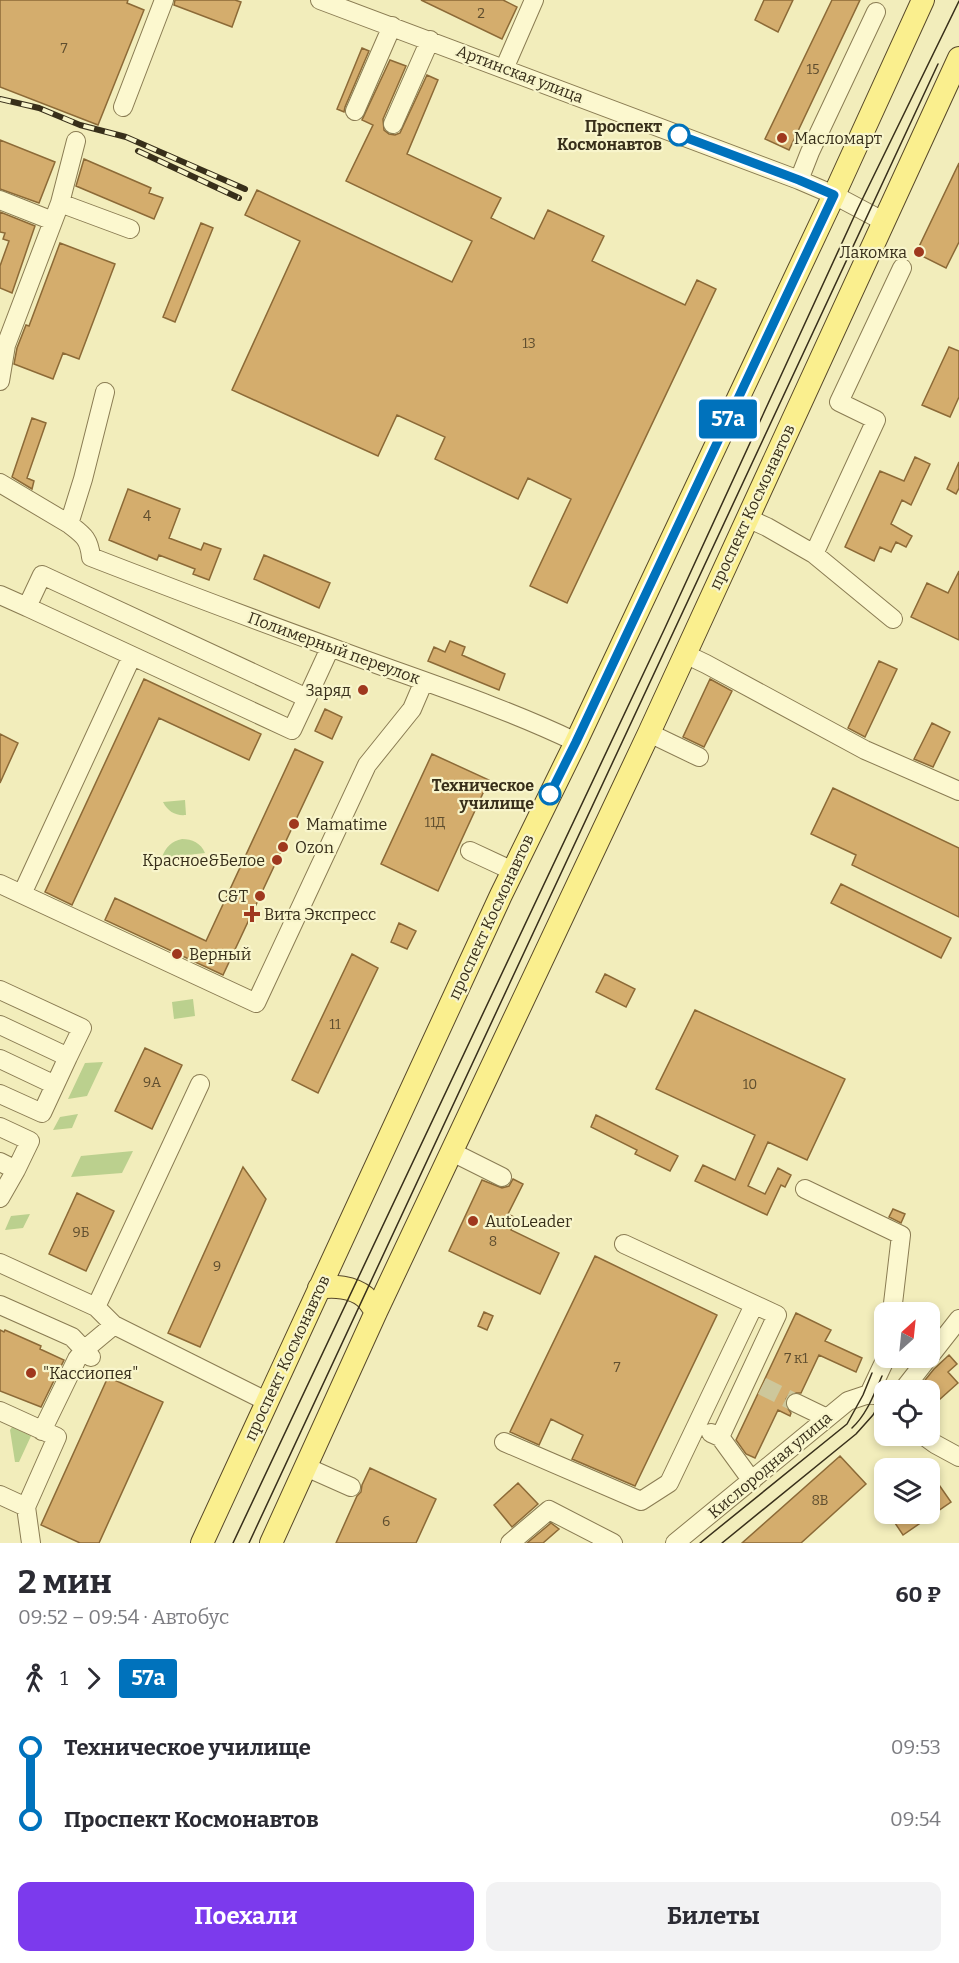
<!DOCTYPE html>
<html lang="ru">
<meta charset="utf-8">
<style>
:root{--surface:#fff;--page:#f2f2f3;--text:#2b2b33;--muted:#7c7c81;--accent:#7c3aed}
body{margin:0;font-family:Bitter,serif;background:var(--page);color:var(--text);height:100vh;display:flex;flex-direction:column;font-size:22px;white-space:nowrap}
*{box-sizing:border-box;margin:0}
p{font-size:20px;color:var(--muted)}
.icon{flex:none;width:33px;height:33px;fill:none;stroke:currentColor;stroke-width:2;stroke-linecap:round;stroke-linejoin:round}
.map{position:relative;height:1543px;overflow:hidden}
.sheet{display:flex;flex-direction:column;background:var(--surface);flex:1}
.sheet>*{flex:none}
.badge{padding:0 12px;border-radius:4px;font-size:21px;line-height:39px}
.needle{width:39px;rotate:27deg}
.controls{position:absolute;left:874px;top:1302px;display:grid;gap:12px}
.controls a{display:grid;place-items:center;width:66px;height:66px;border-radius:12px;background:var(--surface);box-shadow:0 3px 9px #0003;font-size:30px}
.map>.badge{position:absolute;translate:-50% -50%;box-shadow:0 0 0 3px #fff}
.legs{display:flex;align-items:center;gap:9px;height:66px;padding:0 18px;font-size:20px}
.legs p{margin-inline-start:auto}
.summary{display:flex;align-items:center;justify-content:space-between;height:102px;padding:0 18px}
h1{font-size:33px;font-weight:700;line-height:45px}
.primary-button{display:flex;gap:12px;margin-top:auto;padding:12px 18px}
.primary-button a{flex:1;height:69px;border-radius:12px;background:var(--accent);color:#fff;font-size:24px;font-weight:700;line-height:69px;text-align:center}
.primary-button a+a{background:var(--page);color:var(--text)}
ul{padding:0 18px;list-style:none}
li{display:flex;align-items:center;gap:21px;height:72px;font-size:22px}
li i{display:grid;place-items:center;width:9px;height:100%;margin:0 8px;background:currentColor}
li i::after{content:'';width:15px;height:15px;margin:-8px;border:4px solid;border-radius:50%;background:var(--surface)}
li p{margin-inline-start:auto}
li:first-child i{background:linear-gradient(#0000 50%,currentColor 0)}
li:last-child i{background:linear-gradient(currentColor 50%,#0000 0)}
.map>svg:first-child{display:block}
.green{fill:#bbd08e}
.building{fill:#d4ad6d;stroke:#8c6a37;stroke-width:1.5}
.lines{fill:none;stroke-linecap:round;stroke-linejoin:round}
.minor-tunnel{stroke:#cdc79b;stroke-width:18;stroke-dasharray:18 9;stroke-linecap:butt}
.minor-casing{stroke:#8a7c53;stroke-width:20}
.major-casing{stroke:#574829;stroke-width:24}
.minor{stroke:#fcf8cf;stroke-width:18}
.major{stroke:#faef8e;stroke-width:22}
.tram{stroke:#382f1a;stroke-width:1.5}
.rail-casing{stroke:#382f1a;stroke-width:6}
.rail{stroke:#f8f5cb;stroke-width:4;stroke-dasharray:11;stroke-linecap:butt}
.line-1-casing{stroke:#fff;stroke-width:14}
.line-1{stroke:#0072bc;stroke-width:9}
.stop-1-dot{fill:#fff;stroke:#0072bc;stroke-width:3}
.poi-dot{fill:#9f381e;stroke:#f8f5cb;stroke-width:2}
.labels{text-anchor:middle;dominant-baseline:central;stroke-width:4.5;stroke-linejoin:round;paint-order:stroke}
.number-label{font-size:14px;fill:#5f4e2f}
.street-label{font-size:16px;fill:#382f1a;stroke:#f8f5cb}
.stop-label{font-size:16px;font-weight:bold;fill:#382f1a;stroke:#f8f5cb;text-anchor:end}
.poi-label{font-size:16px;fill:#382f1a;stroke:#f8f5cb;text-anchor:start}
</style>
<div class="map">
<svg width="959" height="1543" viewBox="0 0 959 1543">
<rect width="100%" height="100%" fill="#f2edbb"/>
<path class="green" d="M185 800 186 815C176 816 168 812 163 802Z
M182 839C192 839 201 843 205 853L162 858C165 847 172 841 182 839Z
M193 999 195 1016 174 1019 172 1002Z
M103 1062 87 1096 68 1099 85 1063Z
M78 1114 72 1128 53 1130 60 1117Z
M133 1151 122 1173 71 1177 81 1156Z
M30 1214 23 1228 5 1230 11 1216Z
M12 1427 31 1436 19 1462H15L10 1430Z"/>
<path class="building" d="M0 0H128L127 3 144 10 98 125 0 87Z
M175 0H235L241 2 232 27 174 5Z
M421 0H503L517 7 502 39Z
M764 0H793L778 32 755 20Z
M832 0H860L789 150 765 139Z
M362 48 369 51 345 107 344 112 337 109Z
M390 60 406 66 383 119 384 130 389 134 395 135 400 133 427 75 438 80 407 154 501 198 491 218 534 239 548 210 604 236 592 261 685 305 697 280 716 289 567 603 530 586 571 499 528 478 518 499 435 459 445 437 397 415 378 456 232 390 300 241 245 215 257 190 452 282 472 241 346 181 373 125 362 120Z
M0 140 55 162 39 203 0 189Z
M84 159 151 188 149 193 163 198 154 219 76 186Z
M959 163V242L946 268 916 253Z
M0 212 35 226 12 293 0 288V266L9 241 3 239 5 233 0 232Z
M201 223 213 228 175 322 163 317Z
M60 243 115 264 79 359 63 353 53 379 14 364 17 348 26 325 29 326Z
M949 347 959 351V397L950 417 922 405Z
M32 418 46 423 27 478 34 481 32 489 12 477Z
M915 457 930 464 911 505 902 500 891 524 912 536 906 547 896 542 891 552 880 547 874 561 845 547 880 471 904 481Z
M959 462V488L956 494 947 489Z
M128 489 180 509 169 538 201 550 204 543 221 549 209 580 193 574 195 569 159 555 157 560 109 540Z
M264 555 330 583 319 608 254 579Z
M959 571V640L911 617 927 583 948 593Z
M450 641 465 647 462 655 505 674 499 690 428 661 434 647 445 652Z
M879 661 897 669 865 737 848 728Z
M144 679 261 734 249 760 159 718 72 905 45 892Z
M710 679 732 691 704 747 683 737Z
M325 709 342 717 332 739 315 731Z
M932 723 950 732 933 767 914 759Z
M0 734 18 743 0 783Z
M295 749 323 762 223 975 105 920 115 898 206 941Z
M432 754 489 780 438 891 381 864Z
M833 788 959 848V917L852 865 856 855 811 834Z
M841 884 951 938 941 958 831 903Z
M399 923 416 931 407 949 391 942Z
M352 954 378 968 318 1093 292 1080Z
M605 974 635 989 626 1007 596 992Z
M695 1010 845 1079 807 1160 768 1142 748 1186 765 1194 778 1168 791 1175 785 1187 781 1185 767 1215 695 1181 703 1165 735 1180 755 1135 656 1089Z
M145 1048 182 1065 152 1129 115 1111Z
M596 1115 678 1156 670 1171 635 1154 637 1150 591 1127Z
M243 1167 266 1199 200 1347 168 1333Z
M513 1179 523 1184 508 1214 516 1218 511 1230 559 1253 540 1294 449 1251 482 1180 502 1188 509 1186Z
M77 1193 114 1211 86 1271 49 1254Z
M893 1209 905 1214 901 1223 889 1217Z
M595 1256 717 1315 635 1486 572 1459 583 1435 551 1419 539 1445 510 1432Z
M484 1312 493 1316 487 1330 478 1326Z
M796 1313 831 1330 825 1341 862 1358 856 1372 819 1355 801 1393H790L786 1399 785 1404 791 1413 790 1416 778 1410 755 1458 746 1454 736 1440Z
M0 1330 4 1332 5 1330 41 1346 40 1349 64 1360 41 1407 0 1391Z
M949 1355 957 1364 948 1372 958 1383 930 1408V1390H917L934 1369Z
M108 1377 163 1402 99 1543H80L41 1525Z
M840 1456 866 1484 801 1543H742Z
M370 1468 436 1499 416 1543H336L357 1496 361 1492 362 1485Z
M937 1482 951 1502 903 1535 889 1514H930V1487Z
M518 1483 538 1504 512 1527 494 1505Z
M551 1523 559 1529 543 1543H527Z"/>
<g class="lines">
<path class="minor-tunnel" d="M762 1386 796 1403"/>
<g class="minor-casing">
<path id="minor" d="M320 0 799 180 834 195 883 221
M504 69 534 0
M123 107 164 0
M355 111 392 26
M393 124 430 40
M799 180 810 152 876 12
M0 200 53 221
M60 203 130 229
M0 381 6 345 60 203 76 141
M105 392 83 479 69 524C83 535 89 538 91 557 171 588 250 618 330 647 412 678 497 704 576 742
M0 483 69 524
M747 518 767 527 814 554 893 619
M814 554 876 420 839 402 902 268
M0 595 27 607
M685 654 706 664 865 750 959 791
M307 698 292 730 27 607 42 575 307 698 330 648
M649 733 699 757
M470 851 513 871
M0 884 256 1003 367 765 412 709 424 681
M22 894 132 656
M0 990 82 1028 68 1057 0 1025
M0 1059 55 1085 68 1057
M0 1094 42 1113 55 1085
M0 1127 30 1141 16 1170 0 1162
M452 1152 502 1177
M805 1189 901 1235 892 1312
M0 1198 16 1170
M624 1244 777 1315 720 1437
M0 1263 96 1307 114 1325 266 1401
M0 1305 72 1337 91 1357
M96 1307 200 1084
M930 1356 959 1319
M903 1390 928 1358
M869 1394 886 1358
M796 1403 827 1418
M0 1411 57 1437 26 1507 31 1543
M42 1431 77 1359 84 1350 114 1325
M711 1433 720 1437 752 1481
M924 1436 935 1444 959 1457
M504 1442 641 1501 669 1483 754 1305
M306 1467 351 1487
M0 1495 26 1507
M510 1543 549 1510 613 1543
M675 1543 848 1401 869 1394 885 1397"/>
</g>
<g class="major-casing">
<path id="major" d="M319 1288C333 1285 353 1287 365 1297 369 1301 373 1307 376 1312
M202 1543 501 895 576 742 834 195 923 0
M271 1543 376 1312 649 733 959 58"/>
</g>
<use href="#minor" class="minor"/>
<use href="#major" class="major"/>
<path class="tram" d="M852 1428C867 1414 874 1394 882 1376
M233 1543 664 630 858 208 959 1
M249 1543 938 64
M700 1543 847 1424 863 1395 872 1373
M722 1543 856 1434 873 1415 885 1393"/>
<g class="rail-casing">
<path id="rail" d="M0 99 39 108 80 125 126 137 245 189
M138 151 239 198"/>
</g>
<use href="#rail" class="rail"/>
</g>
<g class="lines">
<g class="line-1-casing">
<path id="line-1" d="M550 794 576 742 834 195 799 180 679 135"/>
</g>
<use href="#line-1" class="line-1"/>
</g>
<g class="stop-1-dot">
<circle cx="679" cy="135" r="10"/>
<circle cx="550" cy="794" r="10"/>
</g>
<g class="poi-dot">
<circle cx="782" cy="138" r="6"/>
<circle cx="919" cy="252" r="6"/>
<circle cx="363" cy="690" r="6"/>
<circle cx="294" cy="824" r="6"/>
<circle cx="283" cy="847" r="6"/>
<circle cx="277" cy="860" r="6"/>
<circle cx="260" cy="896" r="6"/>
<path d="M249 905h6v6h6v6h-6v6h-6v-6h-6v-6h6z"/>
<circle cx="177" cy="954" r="6"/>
<circle cx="473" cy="1221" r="6"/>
<circle cx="31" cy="1373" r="6"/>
</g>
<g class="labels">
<g class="number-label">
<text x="481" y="13">2</text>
<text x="64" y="48">7</text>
<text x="813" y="69">15</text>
<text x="529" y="343">13</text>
<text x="147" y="516">4</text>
<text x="435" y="822">11Д</text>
<text x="335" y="1024">11</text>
<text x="152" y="1082">9А</text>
<text x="750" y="1084">10</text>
<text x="81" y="1232">9Б</text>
<text x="493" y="1241">8</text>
<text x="217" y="1266">9</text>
<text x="796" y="1358">7 к1</text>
<text x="617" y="1367">7</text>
<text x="820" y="1500">8В</text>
<text x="386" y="1521">6</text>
</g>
<g class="street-label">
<text transform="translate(520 74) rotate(21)">Артинская улица</text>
<text transform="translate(752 507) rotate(-65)">проспект Космонавтов</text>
<text transform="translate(334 648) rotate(20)">Полимерный переулок</text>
<text transform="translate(491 917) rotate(-65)">проспект Космонавтов</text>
<text transform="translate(287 1358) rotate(-65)">проспект Космонавтов</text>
<text transform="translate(770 1465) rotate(-40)">Кислородная улица</text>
</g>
<g class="stop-label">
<text x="662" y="126">Проспект<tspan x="662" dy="18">Космонавтов</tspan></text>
<text x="534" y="785">Техническое<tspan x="534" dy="18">училище</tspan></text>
</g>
<g class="poi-label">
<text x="794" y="138">Масломарт</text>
<text x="907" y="252" text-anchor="end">Лакомка</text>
<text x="351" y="690" text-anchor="end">Заряд</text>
<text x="306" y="824">Mamatime</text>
<text x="295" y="847">Ozon</text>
<text x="265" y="860" text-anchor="end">Красное&amp;Белое</text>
<text x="248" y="896" text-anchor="end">С&amp;Т</text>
<text x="264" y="914">Вита Экспресс</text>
<text x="189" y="954">Верный</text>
<text x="485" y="1221">AutoLeader</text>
<text x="43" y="1373">"Кассиопея"</text>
</g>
</g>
</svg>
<div class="controls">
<a><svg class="needle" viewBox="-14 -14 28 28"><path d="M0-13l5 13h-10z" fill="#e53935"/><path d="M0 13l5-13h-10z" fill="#7c7c81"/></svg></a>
<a><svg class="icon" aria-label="locate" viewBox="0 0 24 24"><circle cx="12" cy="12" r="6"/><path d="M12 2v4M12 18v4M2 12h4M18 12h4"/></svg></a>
<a><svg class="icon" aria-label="layers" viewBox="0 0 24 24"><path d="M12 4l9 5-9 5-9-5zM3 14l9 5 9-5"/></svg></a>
</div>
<b class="badge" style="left:728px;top:419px;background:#0072bc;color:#fff">57а</b>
</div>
<section class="sheet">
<div class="summary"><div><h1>2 мин</h1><p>09:52 – 09:54 · Автобус</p></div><b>60 ₽</b></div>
<div class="legs"><svg class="icon" aria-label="walk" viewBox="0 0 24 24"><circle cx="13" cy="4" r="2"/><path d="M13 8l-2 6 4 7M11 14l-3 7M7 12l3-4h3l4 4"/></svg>1<svg class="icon" aria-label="forward" viewBox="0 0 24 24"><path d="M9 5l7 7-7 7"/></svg><b class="badge" style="background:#0072bc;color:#fff">57а</b></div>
<ul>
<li><i style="color:#0072bc"></i><b>Техническое училище</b><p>09:53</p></li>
<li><i style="color:#0072bc"></i><b>Проспект Космонавтов</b><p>09:54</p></li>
</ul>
<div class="primary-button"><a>Поехали</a><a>Билеты</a></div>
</section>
